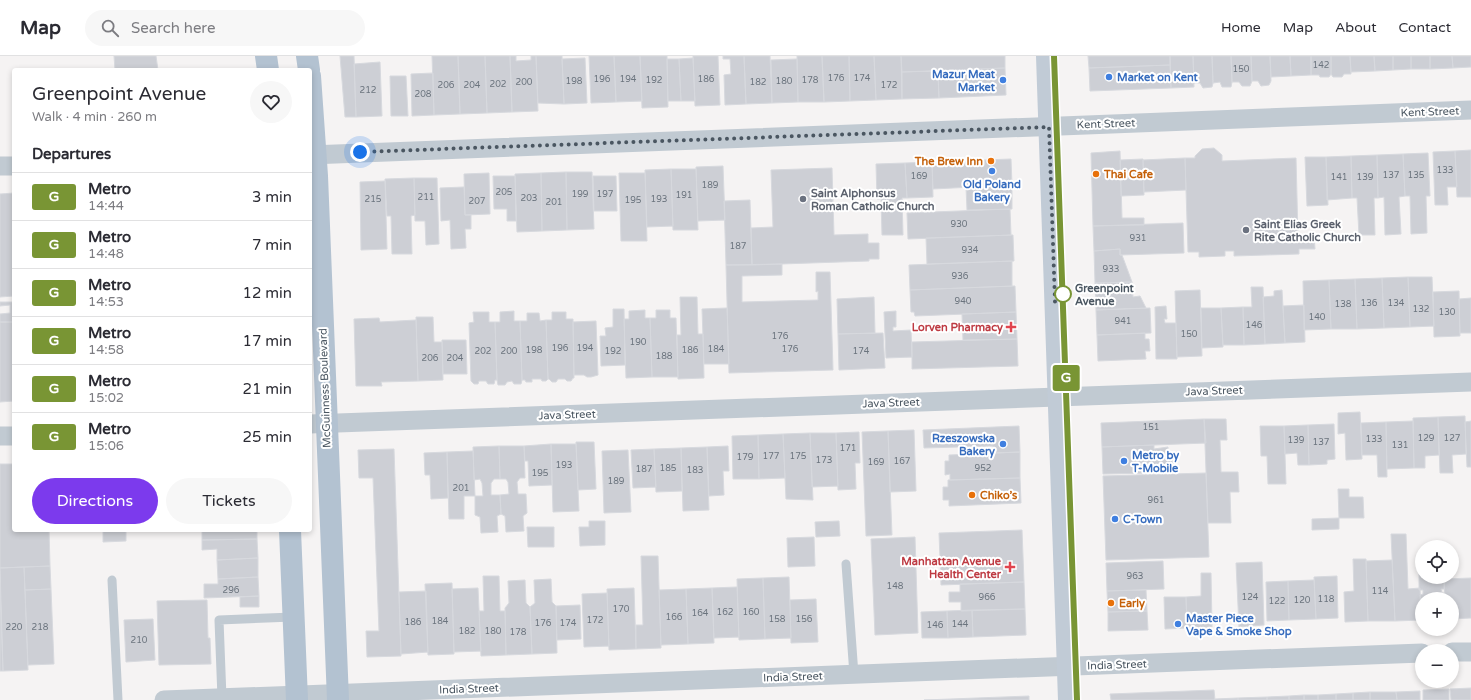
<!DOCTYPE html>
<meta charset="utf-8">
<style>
:root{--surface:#fff;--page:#f7f7f7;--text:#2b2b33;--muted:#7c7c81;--line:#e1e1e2;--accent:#7c3aed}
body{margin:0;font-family:"Varela Round",sans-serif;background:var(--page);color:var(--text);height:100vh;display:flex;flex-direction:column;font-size:15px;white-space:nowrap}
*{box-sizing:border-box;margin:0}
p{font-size:13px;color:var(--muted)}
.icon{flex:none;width:22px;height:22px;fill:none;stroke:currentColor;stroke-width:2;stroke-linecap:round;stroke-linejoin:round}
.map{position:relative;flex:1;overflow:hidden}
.side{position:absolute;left:12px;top:12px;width:300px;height:464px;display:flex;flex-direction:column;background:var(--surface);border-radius:4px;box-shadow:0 2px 6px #0003}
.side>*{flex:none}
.badge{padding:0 8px;border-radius:3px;font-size:14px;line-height:26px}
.controls{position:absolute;left:1415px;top:484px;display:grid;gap:8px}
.controls a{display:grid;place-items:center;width:44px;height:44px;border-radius:50%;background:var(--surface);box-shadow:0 2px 6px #0003;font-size:20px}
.you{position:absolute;width:20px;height:20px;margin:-10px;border:3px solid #fff;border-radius:50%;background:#1a73e8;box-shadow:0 0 0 6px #1a73e833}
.map>.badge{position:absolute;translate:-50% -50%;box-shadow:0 0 0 2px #fff}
h2{padding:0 20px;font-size:15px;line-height:36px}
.round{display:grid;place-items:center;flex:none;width:42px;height:42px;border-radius:21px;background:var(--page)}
.headline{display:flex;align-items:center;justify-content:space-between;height:68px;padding:0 20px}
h1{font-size:19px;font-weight:600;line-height:30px}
.button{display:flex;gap:8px;margin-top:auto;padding:8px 20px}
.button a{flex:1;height:46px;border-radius:24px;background:var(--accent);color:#fff;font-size:16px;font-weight:600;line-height:46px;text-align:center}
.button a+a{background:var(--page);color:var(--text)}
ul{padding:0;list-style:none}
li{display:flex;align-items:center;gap:12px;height:48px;padding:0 20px;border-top:1px solid var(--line)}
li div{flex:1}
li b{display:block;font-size:15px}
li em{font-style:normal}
li .badge{min-width:44px;font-weight:700;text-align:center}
header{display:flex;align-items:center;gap:24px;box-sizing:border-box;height:56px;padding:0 20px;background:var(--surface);border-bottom:1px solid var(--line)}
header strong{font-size:19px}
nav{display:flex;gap:22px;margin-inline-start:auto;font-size:14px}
.search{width:280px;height:36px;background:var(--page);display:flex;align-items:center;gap:10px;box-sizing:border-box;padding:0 14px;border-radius:22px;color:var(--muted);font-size:15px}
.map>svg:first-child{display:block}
.building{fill:#cdcfd5;stroke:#d7d9de}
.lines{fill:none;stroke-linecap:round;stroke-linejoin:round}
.lane{stroke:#c1cad2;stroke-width:9}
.street{stroke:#c1cad2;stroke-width:19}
.secondary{stroke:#c1cbd6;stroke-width:22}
.primary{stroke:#b3c2d1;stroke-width:22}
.line-casing{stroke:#fff;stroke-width:9}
.line{stroke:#799534;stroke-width:6}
.walk{stroke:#4a5661;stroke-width:4;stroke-dasharray:0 7.2}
.shop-dot{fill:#3f7fe0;stroke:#fff;stroke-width:1.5}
.food-dot{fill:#e8710a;stroke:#fff;stroke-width:1.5}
.worship-dot{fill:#6b7280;stroke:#fff;stroke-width:1.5}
.stop-dot{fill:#fff;stroke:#799534;stroke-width:2}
.health-dot{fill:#e0444e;stroke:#fff;stroke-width:1.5}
.labels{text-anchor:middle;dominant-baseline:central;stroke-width:4;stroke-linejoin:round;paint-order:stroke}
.number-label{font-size:9px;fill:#6b747e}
.shop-label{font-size:11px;font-weight:bold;fill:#366cbe;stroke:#fff;text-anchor:start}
.street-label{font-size:11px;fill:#4a5661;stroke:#fff}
.food-label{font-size:11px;font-weight:bold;fill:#c56008;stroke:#fff;text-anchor:start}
.worship-label{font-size:11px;font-weight:bold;fill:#5b616d;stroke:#fff;text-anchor:start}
.stop-label{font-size:11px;font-weight:bold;fill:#4a5661;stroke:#fff;text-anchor:start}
.health-label{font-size:11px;font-weight:bold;fill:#be3a42;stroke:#fff;text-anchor:end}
</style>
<header>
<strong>Map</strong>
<div class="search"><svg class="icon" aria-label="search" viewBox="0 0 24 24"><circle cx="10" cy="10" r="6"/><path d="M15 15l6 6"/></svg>Search here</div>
<nav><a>Home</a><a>Map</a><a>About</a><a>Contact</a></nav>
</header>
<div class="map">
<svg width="1471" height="644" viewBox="0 0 1471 644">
<rect width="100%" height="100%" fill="#f5f3f3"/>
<path class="building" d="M114 0H156L158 14H115Z
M340 0H354L356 61H345Z
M432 0H458L460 58 434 59Z
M458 0H485L487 57 460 58Z
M485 0H510L512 56 487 57Z
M510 0H516V5L531 4V0H536L538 55 512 56Z
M536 0H562L564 48 538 47Z
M589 0H614L616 46 591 47Z
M614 0H640L642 45 616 46Z
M640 0H667L668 51 642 52Z
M693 0H718L720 49 695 50Z
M723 0H744L746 48 725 49 724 19 731 18 730 3H723Z
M744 0H770L772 47 746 48Z
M797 0H822L824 46H798Z
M822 0H849L850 45 824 46Z
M849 0H874L876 44 850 45Z
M874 0H901L902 43 876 44Z
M901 0H1005V12L902 16Z
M1088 0H1170V9L1089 12Z
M1170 0H1193L1194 31 1171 32Z
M1193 0H1212L1213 27 1212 31 1203 32 1200 27H1194Z
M1212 0H1231L1232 26 1231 31H1222L1220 26 1213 27Z
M1231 0H1251L1252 25 1250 30H1242L1239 26H1232Z
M1251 0H1270L1271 25 1269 29 1261 30 1258 25H1252Z
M1270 0H1290L1291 20 1271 21Z
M1290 0H1311V19L1291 20Z
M1311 0H1331V18L1329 21H1320L1319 19H1311Z
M1331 0H1350L1351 18H1344L1342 21H1333L1331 18Z
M1350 0H1374L1375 15 1351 16Z
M1374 0H1393V14L1375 15Z
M1393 0H1411V13L1393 14Z
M1411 0H1430V13H1411Z
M1430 0H1452L1453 12 1430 13Z
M1452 0H1471V11L1453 12Z
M585 2 587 47 564 48 562 3Z
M693 2 695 45H681L679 3Z
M667 3H679L681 45H668Z
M797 3 798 46 772 47 771 4Z
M380 6 382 60 356 61 354 8Z
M1170 9 1171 32 1090 35 1089 12Z
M1005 12 1006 39 939 42 938 20H952V14Z
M938 15 939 42 902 43V16Z
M433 17 434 59 412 60 411 18Z
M390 20H406L408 60H391Z
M1214 92 1222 99V105L1296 102 1298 181 1314 180 1315 193H1299V198L1234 200V195H1225V200L1199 201V196H1188L1185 102H1195V100L1202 93Z
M1471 94V141H1457L1455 95Z
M1120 95 1122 162H1144V169L1093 170 1091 97Z
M1455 95 1457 131H1447L1448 149H1435L1433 96Z
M1428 97 1430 140H1426L1427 177 1411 178 1410 140H1405L1403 98Z
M1403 98 1405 140 1399 141 1401 178 1385 179 1384 141 1378 142 1377 99Z
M1377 99 1378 142H1374L1375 179H1359L1357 142H1352L1351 100Z
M1351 100 1352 142 1327 144 1326 101Z
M1305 101H1326L1328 149 1307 150Z
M1185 102 1186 134 1144 136 1143 104Z
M1011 103 1012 129 933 133 932 106Z
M1143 103 1144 139 1121 140 1120 104Z
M932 106 933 141 907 142 905 107Z
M905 107 907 142H902L903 179H882L881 143H877L876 108Z
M723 110 725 164 698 165 696 111Z
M832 112 834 179 868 178V187H879V203H869V205L752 209 751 172 773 171 771 114Z
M671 113H696L698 174H673Z
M671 113 673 170 647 171 645 114Z
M566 116H592L594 173 567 174Z
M566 116 567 174 542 175 541 117Z
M489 117 490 158 465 159 464 118Z
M541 117 542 175 517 176 515 118Z
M619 117H645L647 185H621Z
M493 120H515L516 165H507V153H494Z
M593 120H616L617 155H594Z
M414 122H437L439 188 426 189 425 165H415Z
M414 122 415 159 411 160 412 198H392L391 160H387L385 123Z
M385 125 387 193 361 194 360 126Z
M1012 129V153L967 154 966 131Z
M464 131 465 159H471V173H465L466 192 451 193 450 164 441 165 440 132Z
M14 137V240L0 241V138Z
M750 144 752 209H726L724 145Z
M1010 153 1011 179 908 183 907 157Z
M1183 167 1184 197 1120 199V193L1094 195 1093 170Z
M1013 179 1014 205 927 208 926 182Z
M1120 193V199H1122L1132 226 1095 227 1094 195Z
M1012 205V230L910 234 909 209Z
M782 208V219L742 220V246L818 244V235L816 236V216H830L833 314 729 317 726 209Z
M1408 221H1432L1434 270 1410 271Z
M1408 221 1410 271 1384 272 1382 222Z
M1382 222 1384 272 1357 273 1355 223Z
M1355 223 1357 273H1331L1329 224Z
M1329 224 1331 273 1304 274 1303 225Z
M1132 226 1133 241 1140 240 1146 252 1096 254 1095 227Z
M1015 230 1016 256 915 260 914 256H911L910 234Z
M1251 231H1263L1265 288 1244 289 1243 251H1252Z
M1200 234 1202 300 1177 301 1175 235Z
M1282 234 1285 287 1265 288 1263 241 1274 240V235Z
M1459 235 1460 280 1434 281 1433 236Z
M680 241H697L698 278H703L704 322 678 323 677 279H681Z
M874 241 875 277 838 278 837 243Z
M1471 242V277H1460L1459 243Z
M0 246H14V266H0V258L10 257V249L0 250Z
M1304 249 1305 286 1285 287 1283 250Z
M1166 250 1167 263H1164L1165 267H1176L1177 303H1156L1155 251Z
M1243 251 1244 289H1223L1221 252Z
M727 252 729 308H704L702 253Z
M1150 252 1151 277 1097 279 1096 254Z
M1201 252H1221L1223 291 1202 292Z
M613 253H624L625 309 601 310 600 280H606L605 272 613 271Z
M645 254V262H650L652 321 626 322 624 263H629V255Z
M656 254H670V262H676L678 321H652L650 262H656Z
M514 255V265H520L522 324 521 328H514L512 325 507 326 505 329H498L497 324 495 266H500V256Z
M896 255V271H893V275L911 274 912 301 886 302 884 256Z
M473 256H489V266H495L497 324H495L494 328H488L486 325H479L478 328H474L471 325 469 267 474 266Z
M552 256H566V263H573L574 322H573L571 325H567L565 323H558L556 326H552L549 323H548L546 264H552Z
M1016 256 1017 283 963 284 962 258Z
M527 257H539L540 265 546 264 548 323 546 325H542L541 323H532V326H526L525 324H522L520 265H527Z
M416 261H433L434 286H442L443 324 418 325Z
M379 262 380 266 416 264 418 325 381 326 382 330H356L354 263Z
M596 265 598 319 591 321H587L584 319H574L573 266Z
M0 266H14V345L0 346Z
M883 277 885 312 839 314 838 278Z
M1145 277V283H1149L1150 295H1145L1146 303 1098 305 1097 279Z
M1017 283 1018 310 912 313V286Z
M442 284H466L467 318H443Z
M1360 356 1362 403 1346 404 1345 377 1338 378V357Z
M1465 360 1466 398 1452 399 1453 417H1440L1438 361Z
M1438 361 1439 399 1425 400V412H1414L1413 362Z
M1204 363H1226L1227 384H1220L1221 416H1238L1239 436H1230L1231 467H1208Z
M1204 363 1206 387 1102 391 1101 367Z
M1413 365 1414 412 1387 413 1386 366Z
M1471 365V411H1467L1465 366Z
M1386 366 1387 421H1378L1377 399H1362L1361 367Z
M1334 368 1335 403 1327 404V408L1309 409 1308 369Z
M1308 369 1309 409H1298L1297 397 1285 398 1284 370Z
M1019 370 1020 396 994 397 993 390 924 392 923 374Z
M1260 370H1284L1286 428H1268L1267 400H1261Z
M914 374 916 435 890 436 888 375Z
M888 375 892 479 866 480 862 376Z
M859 376 860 407H855L856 433 838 434 836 377Z
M810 377H836L838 430 812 431Z
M810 377 813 444 786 443 783 378Z
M783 378 785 422 759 423 758 379Z
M758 379 759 423H733L732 380Z
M576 386H594L596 433 578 434Z
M551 388H576L579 455 553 456Z
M551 388 552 429 529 430 528 405H525L524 390Z
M1154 389V393L1168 391V396H1177V407H1168V413L1155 412V417L1103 418 1102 391Z
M499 390H524L525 422H520L517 426 518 438H526L527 457 523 460 524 475 506 476 505 460 501 458 500 439 509 438 508 426 506 423H500Z
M499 390 500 423H494L491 427V439H500L501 458 497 460 498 476 481 477 480 461 475 459V440H483L482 427 480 423 474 424 473 391Z
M728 390 729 415H723L724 439 709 440 707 391Z
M707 391 709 454 683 455 681 392Z
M681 392 682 435 656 436 654 393Z
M394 393 401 600 367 601 366 575H379L373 422H359L358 394Z
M654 393 656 431 633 432 631 394Z
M628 394 631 456 604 457 602 395Z
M473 395 475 440H464V463H449L447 396Z
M447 396 448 442 431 443 430 419H425L424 397Z
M1020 396V422L950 424V418L945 419V405H949V399Z
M0 408H14V474H49L50 510 0 512Z
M1206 417 1209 501 1106 504 1103 420Z
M1020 422 1021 447 949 450V444H943V431H948V424Z
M1338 433H1349V441H1363L1364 462H1339Z
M1339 462V473L1312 474V463Z
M589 465H605V489L580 490 579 471H589Z
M839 465 840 480 816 481 815 466Z
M527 471H554V491H528Z
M103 474H126V485L103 486Z
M202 474H257V483L202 484Z
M1022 474 1024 526 941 529 939 477Z
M1391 478H1406L1408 533 1420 532 1421 564 1395 565Z
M814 481 815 510 788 511 787 482Z
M915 481 918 577 875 579 871 483Z
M257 483 258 502 217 504V493L202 494V484Z
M1420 497H1422V510L1421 509Z
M641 500H658L661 592 636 593V569H643Z
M258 502V521L218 523 217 504Z
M1353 503H1366L1368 565 1345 566 1344 536 1354 535Z
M1392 504 1395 565H1368L1366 505Z
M1163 505 1164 533 1107 535 1106 507Z
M1262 506 1264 569 1239 571 1236 507Z
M50 510 51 533 25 534 24 511Z
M24 511 28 614 3 615 0 512Z
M1419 512H1422V521H1444V533H1441L1442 537H1444L1445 543H1422V564H1421L1420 539 1423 538V534H1419Z
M1201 517H1211L1212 571 1187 572 1186 541 1201 540Z
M483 520H499L500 555H505L506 599 481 600 479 555H484Z
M1337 520 1338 562 1316 563 1314 521Z
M258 521 259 540 204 542V528H218V523Z
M789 521 791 582 765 583 763 522Z
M763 522 765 583 739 584 737 523Z
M1471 522V562L1452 563V543H1445L1444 523Z
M551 523 552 546 556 550 557 597 532 598 530 551 535 547 534 524Z
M525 524 526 547 530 551 532 598 506 599 505 552 509 547 508 525Z
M1314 524 1316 563 1289 564 1288 525Z
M1288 525 1289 564 1267 565 1266 526Z
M1024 526 1025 553 961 555V546H949V536H960V528Z
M452 527 454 598 428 599 425 528Z
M0 529 3 615H0Z
M737 531 739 581 714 582 712 532Z
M478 532 481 595 454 596 452 533Z
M634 532 636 593 609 594 607 533Z
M712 532 714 587 688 588 686 533Z
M51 533 54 608 28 609 25 534Z
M686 533 688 588 661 589 659 534Z
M1146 534 1147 555 1108 556 1107 535Z
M426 535 428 596 401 598 399 536Z
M607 537 609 590 584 591 582 538Z
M259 540V551H240V541Z
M1164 541H1186L1187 572 1165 573Z
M816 543 818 586 791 587 790 544Z
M207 544 208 582H210L211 608 159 609 157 545Z
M580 549 581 583 557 584 556 550Z
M1025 553 1026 579 973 581 972 554Z
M972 554 973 581 948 582 947 555Z
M947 555 948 582H922L921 556Z
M1147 555 1148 574 1108 575V556Z
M153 563 155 604 126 606 124 564Z
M1471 632V644H1451L1450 633Z
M1449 633V644H1423V634Z
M1214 634 1215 644H1111L1110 638Z
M1420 635V644H1397L1396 636Z
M1370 636H1396L1397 644H1370Z
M1370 636V644H1353V637Z
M1353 637V644H1336V638Z
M1336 638V644H1318V639Z
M1304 639H1318V644H1304Z
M1304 639V644H1289V640Z
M1029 640V644H924Z
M1289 640V644H1267V641Z
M1267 641V644H1238V642Z
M1238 642V644H1215V643Z"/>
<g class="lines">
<path class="lane" d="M846 508 854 619
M112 524 118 644
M222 642 219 564 293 561"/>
<path class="street" d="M310 99 1471 54
M0 110H14
M310 368 1471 326
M0 380H14
M1452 596H1471
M164 644 1422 597"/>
<path class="secondary" d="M1047 0 1069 644"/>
<path class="primary" d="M266 0 268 14
M307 0 309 14
M310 20 317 120 338 644
M290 474 297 644"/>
</g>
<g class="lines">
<g class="line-casing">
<path id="line" d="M1054 0 1077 644"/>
</g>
<use href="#line" class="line"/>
<path class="walk" d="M360 96 1049 71 1055 246 1063 238"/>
</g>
<g class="shop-dot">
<circle cx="1109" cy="21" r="4"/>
<circle cx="1003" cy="24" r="4"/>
<circle cx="992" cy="115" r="4"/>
<circle cx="1003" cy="388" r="4"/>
<circle cx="1124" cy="405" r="4"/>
<circle cx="1115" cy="463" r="4"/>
<circle cx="1178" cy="568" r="4"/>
</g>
<g class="food-dot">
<circle cx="991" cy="105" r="4"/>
<circle cx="1096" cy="118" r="4"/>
<circle cx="972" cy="439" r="4"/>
<circle cx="1111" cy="547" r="4"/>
</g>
<g class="worship-dot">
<circle cx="803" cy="143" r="4"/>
<circle cx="1246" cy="174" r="4"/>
</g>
<circle class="stop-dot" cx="1063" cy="238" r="8"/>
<g class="health-dot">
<path d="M1009 265h4v4h4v4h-4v4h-4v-4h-4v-4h4z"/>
<path d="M1008 505h4v4h4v4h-4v4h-4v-4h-4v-4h4z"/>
</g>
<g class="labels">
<g class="number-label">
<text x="1321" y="9">142</text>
<text x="1241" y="13">150</text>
<text x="836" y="22">176</text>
<text x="862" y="22">174</text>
<text x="602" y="23">196</text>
<text x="628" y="23">194</text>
<text x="706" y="23">186</text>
<text x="654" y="24">192</text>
<text x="810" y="24">178</text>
<text x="574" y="25">198</text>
<text x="784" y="25">180</text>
<text x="524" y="26">200</text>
<text x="758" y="26">182</text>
<text x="498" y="28">202</text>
<text x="446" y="29">206</text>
<text x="472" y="29">204</text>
<text x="889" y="29">172</text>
<text x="368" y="34">212</text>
<text x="423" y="38">208</text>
<text x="1445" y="114">133</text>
<text x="1391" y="119">137</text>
<text x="1416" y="119">135</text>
<text x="919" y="120">169</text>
<text x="1339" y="121">141</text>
<text x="1365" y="121">139</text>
<text x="710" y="129">189</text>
<text x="504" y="136">205</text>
<text x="580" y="138">199</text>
<text x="605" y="138">197</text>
<text x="684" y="139">191</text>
<text x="426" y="141">211</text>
<text x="529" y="142">203</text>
<text x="373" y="143">215</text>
<text x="659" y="143">193</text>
<text x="633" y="144">195</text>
<text x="477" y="145">207</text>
<text x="554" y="146">201</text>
<text x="959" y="168">930</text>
<text x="1138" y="182">931</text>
<text x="738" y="190">187</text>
<text x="970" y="194">934</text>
<text x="1111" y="213">933</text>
<text x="960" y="220">936</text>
<text x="963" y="245">940</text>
<text x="1369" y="247">136</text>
<text x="1396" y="247">134</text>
<text x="1343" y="248">138</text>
<text x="1421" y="253">132</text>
<text x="1447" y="256">130</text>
<text x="1317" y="261">140</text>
<text x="1123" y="265">941</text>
<text x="1254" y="269">146</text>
<text x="1189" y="278">150</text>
<text x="780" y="280">176</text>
<text x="638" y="286">190</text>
<text x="560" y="292">196</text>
<text x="585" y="292">194</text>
<text x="716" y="293">184</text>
<text x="790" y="293">176</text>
<text x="534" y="294">198</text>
<text x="690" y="294">186</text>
<text x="483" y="295">202</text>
<text x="509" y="295">200</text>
<text x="613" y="295">192</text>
<text x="861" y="295">174</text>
<text x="664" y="300">188</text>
<text x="430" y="302">206</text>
<text x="455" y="302">204</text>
<text x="1151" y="371">151</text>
<text x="1426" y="382">129</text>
<text x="1452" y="382">127</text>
<text x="1374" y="383">133</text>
<text x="1296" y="384">139</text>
<text x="1321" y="386">137</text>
<text x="1400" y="389">131</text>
<text x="848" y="392">171</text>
<text x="771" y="400">177</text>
<text x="798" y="400">175</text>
<text x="745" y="401">179</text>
<text x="824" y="404">173</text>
<text x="902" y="405">167</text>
<text x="876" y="406">169</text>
<text x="564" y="409">193</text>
<text x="668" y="412">185</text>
<text x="983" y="412">952</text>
<text x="644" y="413">187</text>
<text x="695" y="414">183</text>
<text x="540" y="417">195</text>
<text x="616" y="425">189</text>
<text x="461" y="432">201</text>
<text x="1156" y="444">961</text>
<text x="1135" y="520">963</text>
<text x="895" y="530">148</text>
<text x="231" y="534">296</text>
<text x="1380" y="535">114</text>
<text x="987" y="541">966</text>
<text x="1250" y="541">124</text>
<text x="1326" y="543">118</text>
<text x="1302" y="544">120</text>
<text x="1277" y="545">122</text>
<text x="621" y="553">170</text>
<text x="725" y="556">162</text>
<text x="751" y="556">160</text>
<text x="700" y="557">164</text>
<text x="674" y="561">166</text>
<text x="777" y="563">158</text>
<text x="804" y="563">156</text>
<text x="595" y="564">172</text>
<text x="440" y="565">184</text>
<text x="413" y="566">186</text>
<text x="543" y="567">176</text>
<text x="568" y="567">174</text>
<text x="960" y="568">144</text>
<text x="935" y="569">146</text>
<text x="14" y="571">220</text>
<text x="40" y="571">218</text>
<text x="467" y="575">182</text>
<text x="493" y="575">180</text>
<text x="518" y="576">178</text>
<text x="139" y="584">210</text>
</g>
<g class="shop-label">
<text x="995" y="18" text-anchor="end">Mazur Meat<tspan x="995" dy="13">Market</tspan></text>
<text x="1117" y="21">Market on Kent</text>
<text x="992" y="128" text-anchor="middle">Old Poland<tspan x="992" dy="13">Bakery</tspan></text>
<text x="995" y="382" text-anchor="end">Rzeszowska<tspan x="995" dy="13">Bakery</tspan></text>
<text x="1132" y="399">Metro by<tspan x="1132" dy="13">T-Mobile</tspan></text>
<text x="1123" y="463">C-Town</text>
<text x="1186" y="562">Master Piece<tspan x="1186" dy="13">Vape &amp; Smoke Shop</tspan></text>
</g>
<g class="street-label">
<text transform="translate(1430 56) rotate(-2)">Kent Street</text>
<text transform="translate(1106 68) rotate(-2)">Kent Street</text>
<text transform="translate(325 332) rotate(-92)">McGuinness Boulevard</text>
<text transform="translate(1214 335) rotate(-2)">Java Street</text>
<text transform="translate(891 347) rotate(-2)">Java Street</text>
<text transform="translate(567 359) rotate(-2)">Java Street</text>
<text transform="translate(1117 609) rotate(-2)">India Street</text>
<text transform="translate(793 621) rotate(-2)">India Street</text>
<text transform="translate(469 633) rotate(-2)">India Street</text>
</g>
<g class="food-label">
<text x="983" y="105" text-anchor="end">The Brew Inn</text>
<text x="1104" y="118">Thai Cafe</text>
<text x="980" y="439">Chiko’s</text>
<text x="1119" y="547">Early</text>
</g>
<g class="worship-label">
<text x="811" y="137">Saint Alphonsus<tspan x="811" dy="13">Roman Catholic Church</tspan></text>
<text x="1254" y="168">Saint Elias Greek<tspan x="1254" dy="13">Rite Catholic Church</tspan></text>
</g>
<g class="stop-label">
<text x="1075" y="232">Greenpoint<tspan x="1075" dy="13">Avenue</tspan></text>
</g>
<g class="health-label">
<text x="1003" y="271">Lorven Pharmacy</text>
<text x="1001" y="505">Manhattan Avenue<tspan x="1001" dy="13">Health Center</tspan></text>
</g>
</g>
</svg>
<div class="controls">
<a><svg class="icon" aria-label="locate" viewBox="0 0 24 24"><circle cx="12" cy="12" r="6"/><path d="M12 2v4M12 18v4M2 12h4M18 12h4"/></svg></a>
<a>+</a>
<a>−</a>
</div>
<div class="you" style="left:360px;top:96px"></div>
<b class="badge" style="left:1066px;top:322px;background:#799534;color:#fff">G</b>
<section class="side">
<div class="headline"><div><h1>Greenpoint Avenue</h1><p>Walk · 4 min · 260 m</p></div><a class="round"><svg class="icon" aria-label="heart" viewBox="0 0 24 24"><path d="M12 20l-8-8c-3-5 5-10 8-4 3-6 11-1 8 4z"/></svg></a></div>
<h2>Departures</h2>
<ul>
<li><span class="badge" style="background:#799534;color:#fff">G</span><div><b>Metro</b><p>14:44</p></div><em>3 min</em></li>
<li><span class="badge" style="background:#799534;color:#fff">G</span><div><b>Metro</b><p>14:48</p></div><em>7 min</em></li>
<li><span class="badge" style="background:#799534;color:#fff">G</span><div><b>Metro</b><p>14:53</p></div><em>12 min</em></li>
<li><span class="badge" style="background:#799534;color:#fff">G</span><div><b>Metro</b><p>14:58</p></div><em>17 min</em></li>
<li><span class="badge" style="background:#799534;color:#fff">G</span><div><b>Metro</b><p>15:02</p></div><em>21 min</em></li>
<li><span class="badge" style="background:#799534;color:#fff">G</span><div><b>Metro</b><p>15:06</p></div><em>25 min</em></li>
</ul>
<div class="button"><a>Directions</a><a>Tickets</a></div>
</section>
</div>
